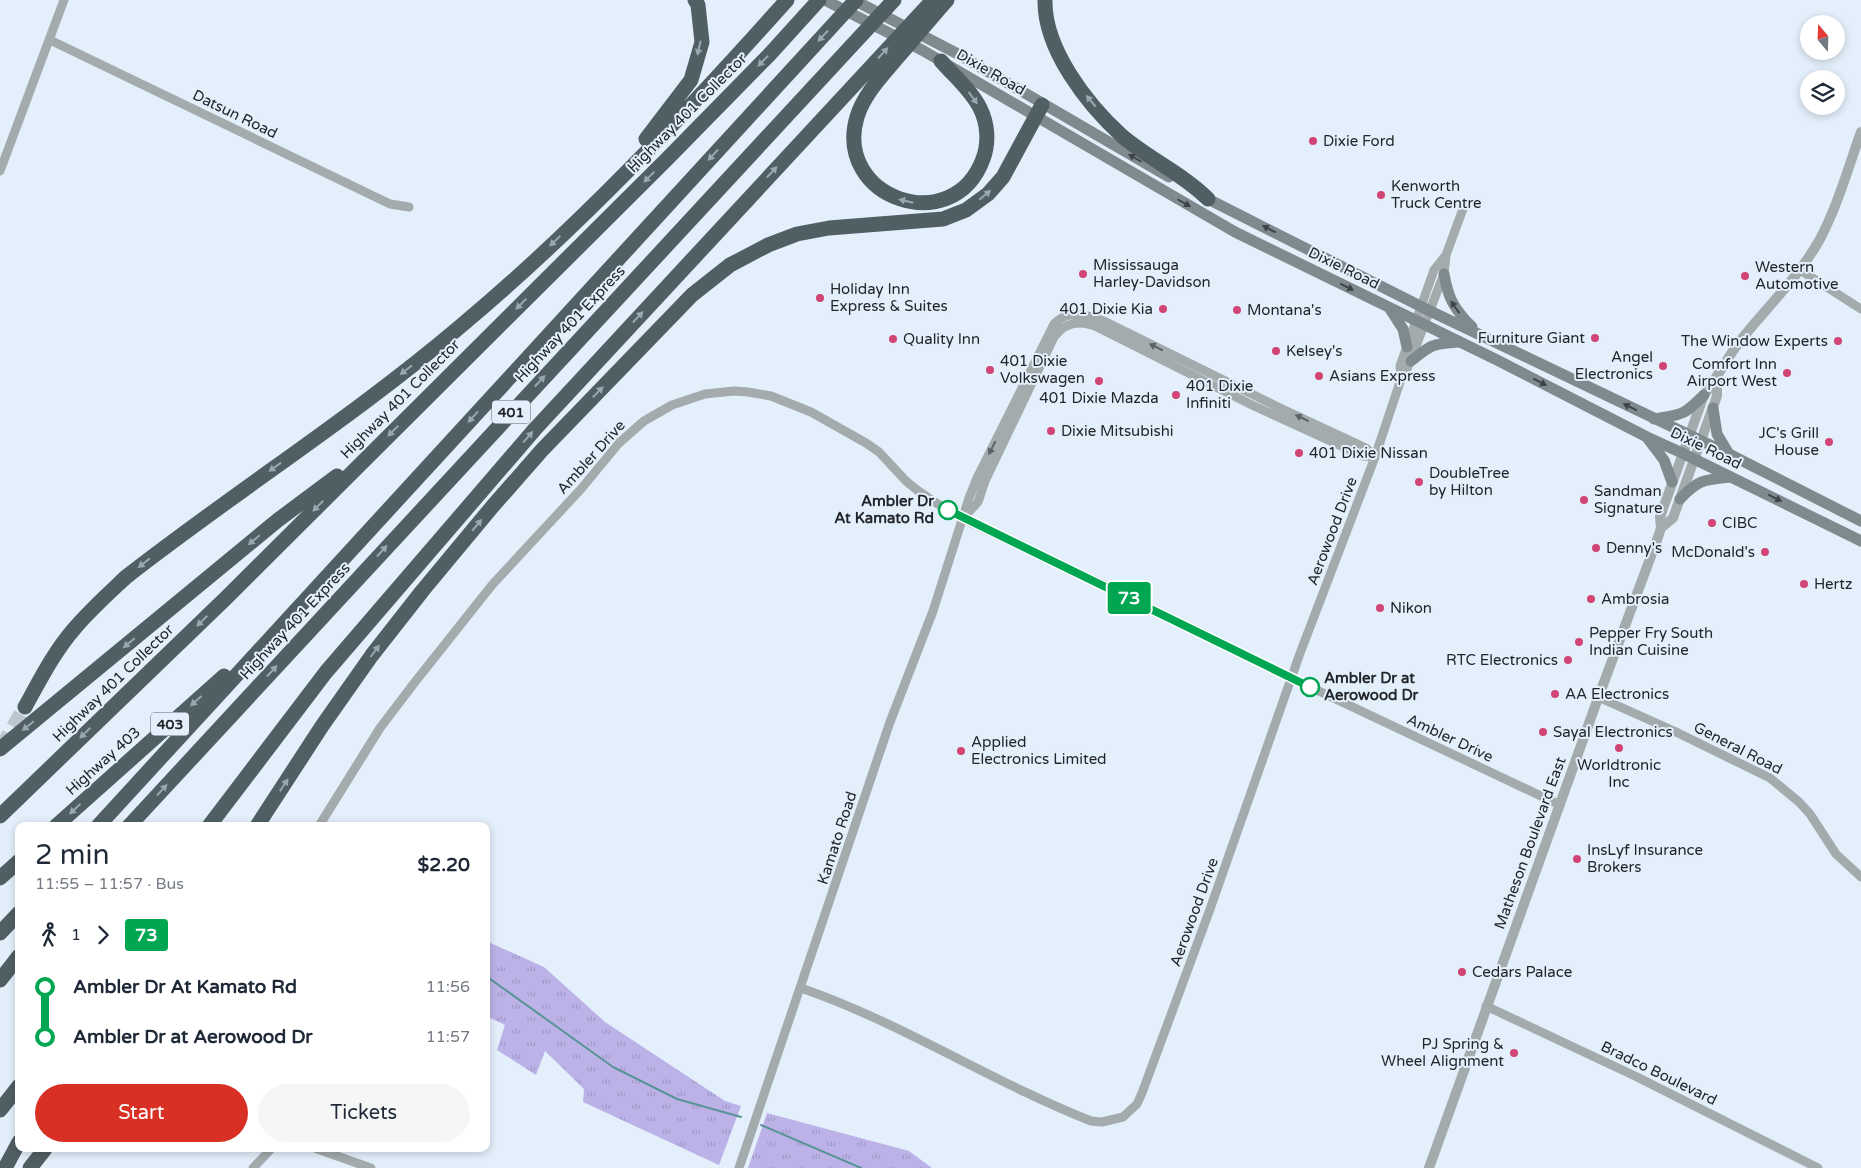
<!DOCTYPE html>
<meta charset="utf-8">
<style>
:root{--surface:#fff;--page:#f6f6f7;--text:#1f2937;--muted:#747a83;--accent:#d93025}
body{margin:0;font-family:"Varela Round",sans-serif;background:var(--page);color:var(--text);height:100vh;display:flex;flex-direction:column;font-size:19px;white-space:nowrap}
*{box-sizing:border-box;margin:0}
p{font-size:16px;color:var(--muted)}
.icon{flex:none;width:28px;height:28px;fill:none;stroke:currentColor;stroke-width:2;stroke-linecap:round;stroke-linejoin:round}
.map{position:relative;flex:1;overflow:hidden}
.details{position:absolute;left:15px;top:822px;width:475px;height:330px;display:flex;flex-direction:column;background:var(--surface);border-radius:10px;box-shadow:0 2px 8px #0003}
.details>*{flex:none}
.badge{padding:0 10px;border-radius:4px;font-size:18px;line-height:32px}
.needle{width:32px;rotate:341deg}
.fabs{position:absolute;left:1800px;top:15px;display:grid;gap:10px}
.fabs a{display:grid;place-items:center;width:45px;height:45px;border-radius:50%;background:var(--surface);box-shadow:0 2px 8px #0003;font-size:25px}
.map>.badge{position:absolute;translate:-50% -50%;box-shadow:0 0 0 2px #fff}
.legs{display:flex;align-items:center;gap:8px;height:55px;padding:0 20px;font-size:16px}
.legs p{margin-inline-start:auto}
.summary{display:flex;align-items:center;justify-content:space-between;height:85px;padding:0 20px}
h1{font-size:28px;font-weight:600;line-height:38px}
.action{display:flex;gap:10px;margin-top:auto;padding:10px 20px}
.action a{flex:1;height:58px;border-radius:30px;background:var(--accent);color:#fff;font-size:20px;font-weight:600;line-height:58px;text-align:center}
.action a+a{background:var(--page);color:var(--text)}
ul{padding:0 20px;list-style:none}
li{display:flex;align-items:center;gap:18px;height:50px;font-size:19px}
li i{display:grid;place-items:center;width:8px;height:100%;margin:0 6px;background:currentColor}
li i::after{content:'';width:12px;height:12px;margin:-6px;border:4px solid;border-radius:50%;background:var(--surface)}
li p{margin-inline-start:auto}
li:first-child i{background:linear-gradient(#0000 50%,currentColor 0)}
li:last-child i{background:linear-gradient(currentColor 50%,#0000 0)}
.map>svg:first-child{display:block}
.grass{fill:url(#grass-tufts)}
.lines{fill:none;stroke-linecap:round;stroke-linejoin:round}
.stream{stroke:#599497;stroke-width:2}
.motorway-tunnel{stroke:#bcc7d1;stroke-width:15;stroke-dasharray:15 8;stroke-linecap:butt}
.minor{stroke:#a3abad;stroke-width:9}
.tertiary{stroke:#a3abad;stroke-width:10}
.secondary{stroke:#7f8a8e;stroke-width:11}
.motorway{stroke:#505f64;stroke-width:15}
.oneway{fill:#9aa7b0}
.oneway2{fill:#3e4449}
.oneway3{fill:#5c6266}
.line-1-casing{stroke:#fff;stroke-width:11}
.line-1{stroke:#00a651;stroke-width:8}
.poi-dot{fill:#d14473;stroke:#e3effb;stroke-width:2}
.stop-1-dot{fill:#fff;stroke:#00a651;stroke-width:2.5}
.labels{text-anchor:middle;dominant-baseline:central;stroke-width:4;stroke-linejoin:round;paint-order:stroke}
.shield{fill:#e3effb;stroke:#5c6269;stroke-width:1}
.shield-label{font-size:14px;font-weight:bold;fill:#22262b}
.street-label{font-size:15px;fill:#22262b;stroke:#e3effb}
.poi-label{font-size:15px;fill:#22262b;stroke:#e3effb;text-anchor:start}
.stop-label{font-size:15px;font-weight:bold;fill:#22262b;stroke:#e3effb;text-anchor:end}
</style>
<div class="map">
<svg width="1861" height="1168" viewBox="0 0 1861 1168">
<defs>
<pattern id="grass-tufts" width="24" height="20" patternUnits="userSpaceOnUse" patternTransform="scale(1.25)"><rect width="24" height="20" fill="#bcb2e8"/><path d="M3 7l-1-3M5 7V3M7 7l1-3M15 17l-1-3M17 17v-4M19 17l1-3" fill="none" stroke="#a199c7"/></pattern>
</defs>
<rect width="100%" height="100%" fill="#e3effb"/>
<path class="grass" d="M486 941 544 967 605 1022 725 1101 741 1106 719 1165 583 1102 584 1089 545 1051 536 1075 497 1050 505 1025 486 1016Z
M767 1113 909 1151 932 1168H748Z"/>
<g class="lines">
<path class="stream" d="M486 976 613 1067 677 1099 741 1117
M761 1125 861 1168"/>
<path class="motorway-tunnel" d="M2 747 25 707"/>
<path class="minor" d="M50 40 390 204 409 207
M0 171 64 0
M1800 270 1861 309
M1401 379 1400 366 1434 270 1446 255
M965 516 978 502 985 481 1054 337C1065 322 1081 320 1097 327L1252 405 1363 456 1375 457
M1598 697 1674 731 1770 778 1799 802 1810 814 1836 854 1861 877
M319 826 380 728 415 682 492 585 581 489 619 443 644 421 672 405 705 394 734 391 748 392 771 396 811 412 866 443 879 452 906 481 917 490 933 501 963 519 1104 585 1304 684 1560 805
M801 988C902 1023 992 1082 1091 1121L1102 1122 1123 1117 1137 1104 1142 1093 1209 912 1299 656 1375 457 1401 379 1407 369 1444 274 1446 255 1464 206
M1486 1006 1635 1076 1818 1168
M317 1149 371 1168
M253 1168 271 1149
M739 1168 890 722 933 611 969 498 977 478 1054 324C1070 308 1088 315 1106 322L1278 407 1366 448 1375 457"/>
<path class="tertiary" d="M1661 528 1673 518 1717 396V378
M1429 1168 1597 701 1657 540 1661 528 1660 517 1704 395C1717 378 1727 358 1740 341 1767 307 1799 277 1820 239 1838 205 1848 168 1861 132"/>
<path class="secondary" d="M825 0 922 50 1235 232 1497 360 1647 437 1682 453 1861 541
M854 0 956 53 1169 177
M1202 196 1430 311 1729 454 1861 521
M1444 274C1448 298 1454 309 1472 327
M1390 309 1403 329 1407 347
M1411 361C1431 345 1431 344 1458 342
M1713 408 1717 434 1729 454
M1654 419C1683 414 1683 416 1704 395
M1648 439 1664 460 1672 482
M1680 499C1699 479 1704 480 1731 477"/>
<path class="motorway" d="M1045 0C1044 49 1087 104 1122 136 1149 159 1183 174 1208 199
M941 61C954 76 971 90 980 108 988 124 989 143 983 159 953 240 833 198 857 117 864 94 882 76 897 58 914 39 930 19 947 0
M646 139 691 80 702 42 698 5 695 0
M25 707C40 680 54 652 74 629 90 610 108 594 126 577 236 491 355 416 462 325 579 227 685 114 787 0
M0 749 278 520 337 476
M0 816 226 598 667 159 770 54 819 0
M56 826 224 676
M98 826 856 0
M129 826 894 0
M209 826 326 672 535 429 933 0
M257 826 322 726 372 655 423 590 492 507 542 450 692 295 730 265 768 245 797 234 829 228 943 219 966 210 988 194 1003 177 1042 105
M0 878 19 861
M0 933 19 913
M0 980 19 956
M0 1110 19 1086
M5 1168 19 1142
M30 1168 45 1149"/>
</g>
<defs><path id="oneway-solid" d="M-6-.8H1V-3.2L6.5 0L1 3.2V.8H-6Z" transform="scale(1.25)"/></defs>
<g class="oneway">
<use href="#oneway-solid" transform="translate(823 36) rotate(133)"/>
<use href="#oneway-solid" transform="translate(699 48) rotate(103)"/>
<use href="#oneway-solid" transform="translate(883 53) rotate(-47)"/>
<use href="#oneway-solid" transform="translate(763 61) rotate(134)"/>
<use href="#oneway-solid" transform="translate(973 98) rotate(54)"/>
<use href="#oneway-solid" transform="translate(1091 101) rotate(-130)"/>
<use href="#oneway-solid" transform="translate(713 155) rotate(133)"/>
<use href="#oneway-solid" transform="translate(772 172) rotate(-47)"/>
<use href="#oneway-solid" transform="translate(649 177) rotate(135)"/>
<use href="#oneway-solid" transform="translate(985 195) rotate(-40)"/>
<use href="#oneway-solid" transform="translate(906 201) rotate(-167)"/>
<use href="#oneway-solid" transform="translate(555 241) rotate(137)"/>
<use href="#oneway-solid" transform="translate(521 304) rotate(135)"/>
<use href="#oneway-solid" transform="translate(638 317) rotate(-47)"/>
<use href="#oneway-solid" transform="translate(406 370) rotate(142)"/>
<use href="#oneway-solid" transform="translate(540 381) rotate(-47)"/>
<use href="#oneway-solid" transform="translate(598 392) rotate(-46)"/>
<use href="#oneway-solid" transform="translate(473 417) rotate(132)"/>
<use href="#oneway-solid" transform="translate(393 431) rotate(135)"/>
<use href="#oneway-solid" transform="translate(528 437) rotate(-49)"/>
<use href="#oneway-solid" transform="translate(275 467) rotate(144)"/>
<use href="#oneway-solid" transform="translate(318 506) rotate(135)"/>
<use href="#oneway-solid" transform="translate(477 525) rotate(-50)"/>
<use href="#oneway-solid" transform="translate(254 540) rotate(140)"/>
<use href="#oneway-solid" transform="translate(382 551) rotate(-47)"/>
<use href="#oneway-solid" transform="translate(144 563) rotate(142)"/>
<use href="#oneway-solid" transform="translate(202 621) rotate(136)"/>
<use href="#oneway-solid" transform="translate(129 643) rotate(140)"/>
<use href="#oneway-solid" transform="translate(375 651) rotate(-53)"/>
<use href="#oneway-solid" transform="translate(272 671) rotate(-47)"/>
<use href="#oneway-solid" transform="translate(196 701) rotate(138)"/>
<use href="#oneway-solid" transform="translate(28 726) rotate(141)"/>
<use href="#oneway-solid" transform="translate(85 733) rotate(136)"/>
<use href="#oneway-solid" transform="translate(284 785) rotate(-57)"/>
<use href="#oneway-solid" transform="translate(162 790) rotate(-47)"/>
<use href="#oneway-solid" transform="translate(75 809) rotate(137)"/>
</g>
<g class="oneway2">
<use href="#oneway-solid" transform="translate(1135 158) rotate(-150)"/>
<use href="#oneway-solid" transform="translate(1184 203) rotate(30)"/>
<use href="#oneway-solid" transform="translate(1269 229) rotate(-153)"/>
<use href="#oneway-solid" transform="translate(1347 287) rotate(26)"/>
<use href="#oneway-solid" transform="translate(1455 307) rotate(-125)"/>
<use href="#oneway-solid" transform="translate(1540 382) rotate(27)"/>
<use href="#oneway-solid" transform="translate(1630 407) rotate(-154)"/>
<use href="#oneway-solid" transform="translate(1775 498) rotate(26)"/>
</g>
<g class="oneway3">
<use href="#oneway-solid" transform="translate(1156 347) rotate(-154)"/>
<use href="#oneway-solid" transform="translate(1302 418) rotate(-155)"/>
<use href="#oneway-solid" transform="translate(992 448) rotate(117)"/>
</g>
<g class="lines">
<g class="line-1-casing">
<path id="line-1" d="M948 510 1310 687"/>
</g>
<use href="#line-1" class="line-1"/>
</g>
<g class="poi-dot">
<circle cx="1313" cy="141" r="5"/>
<circle cx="1381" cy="195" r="5"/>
<circle cx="1083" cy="274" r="5"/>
<circle cx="1745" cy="276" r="5"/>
<circle cx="820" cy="298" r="5"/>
<circle cx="1163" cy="309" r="5"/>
<circle cx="1237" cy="310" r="5"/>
<circle cx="1595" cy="338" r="5"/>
<circle cx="893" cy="339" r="5"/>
<circle cx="1838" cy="341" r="5"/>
<circle cx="1276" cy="351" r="5"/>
<circle cx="1663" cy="366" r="5"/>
<circle cx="990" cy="370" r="5"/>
<circle cx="1787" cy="373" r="5"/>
<circle cx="1319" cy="376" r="5"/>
<circle cx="1099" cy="381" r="5"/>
<circle cx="1176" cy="395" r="5"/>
<circle cx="1051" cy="431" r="5"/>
<circle cx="1829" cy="442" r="5"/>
<circle cx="1299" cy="453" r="5"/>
<circle cx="1419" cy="482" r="5"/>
<circle cx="1584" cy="500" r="5"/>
<circle cx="1712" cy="523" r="5"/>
<circle cx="1596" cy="548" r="5"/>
<circle cx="1765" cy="552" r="5"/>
<circle cx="1804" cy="584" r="5"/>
<circle cx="1591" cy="599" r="5"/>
<circle cx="1380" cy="608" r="5"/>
<circle cx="1579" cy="642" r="5"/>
<circle cx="1568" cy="660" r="5"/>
<circle cx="1555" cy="694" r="5"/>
<circle cx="1543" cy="732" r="5"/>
<circle cx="1619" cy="748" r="5"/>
<circle cx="961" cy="751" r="5"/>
<circle cx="1577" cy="859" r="5"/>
<circle cx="1462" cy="972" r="5"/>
<circle cx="1514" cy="1053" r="5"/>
</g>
<g class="stop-1-dot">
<circle cx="948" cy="510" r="9"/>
<circle cx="1310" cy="687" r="9"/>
</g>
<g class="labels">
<g class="shield">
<rect x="492" y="400.5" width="38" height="23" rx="4"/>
<rect x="151" y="712.5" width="38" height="23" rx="4"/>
</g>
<g class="shield-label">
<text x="511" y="412">401</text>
<text x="170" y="724">403</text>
</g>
<g class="street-label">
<text transform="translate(991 72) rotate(30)">Dixie Road</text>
<text transform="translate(687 113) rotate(-45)">Highway 401 Collector</text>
<text transform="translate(235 114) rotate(26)">Datsun Road</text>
<text transform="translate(1344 268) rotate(26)">Dixie Road</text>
<text transform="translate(570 324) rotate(-47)">Highway 401 Express</text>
<text transform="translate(400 399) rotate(-45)">Highway 401 Collector</text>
<text transform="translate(1706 448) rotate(26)">Dixie Road</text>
<text transform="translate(591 457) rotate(-48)">Ambler Drive</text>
<text transform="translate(1332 531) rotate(-69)">Aerowood Drive</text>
<text transform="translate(295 621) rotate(-47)">Highway 401 Express</text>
<text transform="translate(113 683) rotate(-44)">Highway 401 Collector</text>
<text transform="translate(1450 738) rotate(25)">Ambler Drive</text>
<text transform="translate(1738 748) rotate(27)">General Road</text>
<text transform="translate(103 761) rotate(-42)">Highway 403</text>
<text transform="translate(837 838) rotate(-72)">Kamato Road</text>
<text transform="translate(1530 843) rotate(-70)">Matheson Boulevard East</text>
<text transform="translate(1194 912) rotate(-70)">Aerowood Drive</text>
<text transform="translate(1659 1073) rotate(26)">Bradco Boulevard</text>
</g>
<g class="poi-label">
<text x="1323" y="141">Dixie Ford</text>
<text x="1391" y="186">Kenworth<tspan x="1391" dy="17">Truck Centre</tspan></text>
<text x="1093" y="265">Mississauga<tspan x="1093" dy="17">Harley-Davidson</tspan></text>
<text x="1755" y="267">Western<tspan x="1755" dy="17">Automotive</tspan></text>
<text x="830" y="289">Holiday Inn<tspan x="830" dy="17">Express &amp; Suites</tspan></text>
<text x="1153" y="309" text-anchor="end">401 Dixie Kia</text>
<text x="1247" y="310">Montana's</text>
<text x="1585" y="338" text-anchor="end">Furniture Giant</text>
<text x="903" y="339">Quality Inn</text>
<text x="1828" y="341" text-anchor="end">The Window Experts</text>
<text x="1286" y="351">Kelsey's</text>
<text x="1653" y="357" text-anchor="end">Angel<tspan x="1653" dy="17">Electronics</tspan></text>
<text x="1000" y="361">401 Dixie<tspan x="1000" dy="17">Volkswagen</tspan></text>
<text x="1777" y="364" text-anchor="end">Comfort Inn<tspan x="1777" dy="17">Airport West</tspan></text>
<text x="1329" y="376">Asians Express</text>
<text x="1186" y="386">401 Dixie<tspan x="1186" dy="17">Infiniti</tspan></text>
<text x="1099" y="398" text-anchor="middle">401 Dixie Mazda</text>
<text x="1061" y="431">Dixie Mitsubishi</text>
<text x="1819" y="433" text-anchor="end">JC's Grill<tspan x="1819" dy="17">House</tspan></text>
<text x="1309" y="453">401 Dixie Nissan</text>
<text x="1429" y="473">DoubleTree<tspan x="1429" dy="17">by Hilton</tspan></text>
<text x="1594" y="491">Sandman<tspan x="1594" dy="17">Signature</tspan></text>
<text x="1722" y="523">CIBC</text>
<text x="1606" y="548">Denny's</text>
<text x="1755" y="552" text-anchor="end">McDonald's</text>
<text x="1814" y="584">Hertz</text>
<text x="1601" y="599">Ambrosia</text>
<text x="1390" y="608">Nikon</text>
<text x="1589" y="633">Pepper Fry South<tspan x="1589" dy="17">Indian Cuisine</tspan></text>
<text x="1558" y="660" text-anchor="end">RTC Electronics</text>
<text x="1565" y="694">AA Electronics</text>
<text x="1553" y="732">Sayal Electronics</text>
<text x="971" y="742">Applied<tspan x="971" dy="17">Electronics Limited</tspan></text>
<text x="1619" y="765" text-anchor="middle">Worldtronic<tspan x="1619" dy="17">Inc</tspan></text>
<text x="1587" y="850">InsLyf Insurance<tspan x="1587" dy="17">Brokers</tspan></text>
<text x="1472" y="972">Cedars Palace</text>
<text x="1504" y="1044" text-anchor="end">PJ Spring &amp;<tspan x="1504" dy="17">Wheel Alignment</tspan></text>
</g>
<g class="stop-label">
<text x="934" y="501">Ambler Dr<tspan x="934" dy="17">At Kamato Rd</tspan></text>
<text x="1324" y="678" text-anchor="start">Ambler Dr at<tspan x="1324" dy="17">Aerowood Dr</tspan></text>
</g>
</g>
</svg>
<div class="fabs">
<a><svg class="needle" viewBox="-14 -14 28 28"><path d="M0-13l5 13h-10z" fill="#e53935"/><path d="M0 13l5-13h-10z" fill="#747a83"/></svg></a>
<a><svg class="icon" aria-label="layers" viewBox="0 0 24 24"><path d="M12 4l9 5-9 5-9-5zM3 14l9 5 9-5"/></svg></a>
</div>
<b class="badge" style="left:1129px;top:598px;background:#00a651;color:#fff">73</b>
<section class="details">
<div class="summary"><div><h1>2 min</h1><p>11:55 – 11:57 · Bus</p></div><b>$2.20</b></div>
<div class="legs"><svg class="icon" aria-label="walk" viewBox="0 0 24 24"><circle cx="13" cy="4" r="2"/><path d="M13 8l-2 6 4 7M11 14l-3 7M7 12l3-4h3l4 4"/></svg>1<svg class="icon" aria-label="forward" viewBox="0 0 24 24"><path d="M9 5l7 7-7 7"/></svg><b class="badge" style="background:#00a651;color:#fff">73</b></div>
<ul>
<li><i style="color:#00a651"></i><b>Ambler Dr At Kamato Rd</b><p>11:56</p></li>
<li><i style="color:#00a651"></i><b>Ambler Dr at Aerowood Dr</b><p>11:57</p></li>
</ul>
<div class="action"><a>Start</a><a>Tickets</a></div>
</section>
</div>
